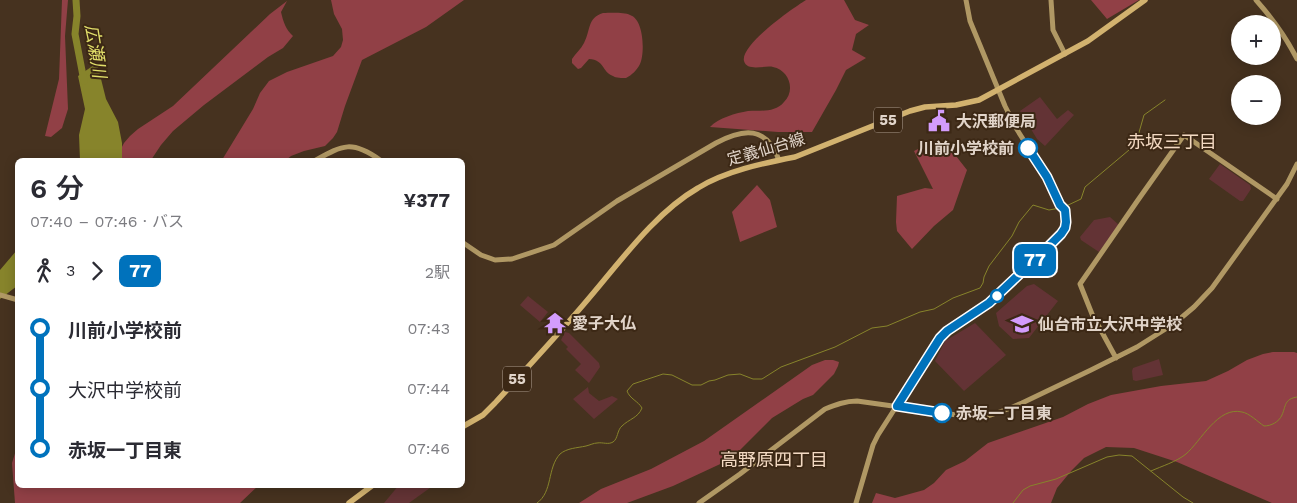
<!DOCTYPE html>
<html lang="ja">
<meta charset="utf-8">
<style>
:root{--surface:#fff;--page:#f7f7f7;--text:#2b2b33;--muted:#7c7c81}
body{margin:0;font-family:"Work Sans","Noto Sans JP",sans-serif;background:var(--page);color:var(--text);height:100vh;display:flex;flex-direction:column;font-size:19px;white-space:nowrap}
*{box-sizing:border-box;margin:0}
p{font-size:16px;color:var(--muted)}
.icon{flex:none;width:28px;height:28px;fill:none;stroke:currentColor;stroke-width:2;stroke-linecap:round;stroke-linejoin:round}
.map{position:relative;flex:1;overflow:hidden}
.drawer{position:absolute;left:15px;top:158px;width:450px;height:330px;display:flex;flex-direction:column;background:var(--surface);border-radius:8px;box-shadow:0 2px 12px #0003}
.drawer>*{flex:none}
.badge{padding:0 10px;border-radius:8px;font-size:18px;line-height:32px}
.tools{position:absolute;left:1231px;top:15px;display:grid;gap:10px}
.tools a{display:grid;place-items:center;width:50px;height:50px;border-radius:50%;background:var(--surface);box-shadow:0 2px 12px #0003;font-size:25px}
.map>.badge{position:absolute;translate:-50% -50%;box-shadow:0 0 0 2px #fff}
.legs{display:flex;align-items:center;gap:8px;height:55px;padding:0 15px;font-size:16px}
.legs p{margin-inline-start:auto}
.headline{display:flex;align-items:center;justify-content:space-between;height:85px;padding:0 15px}
h1{font-size:28px;font-weight:600;line-height:38px}
ul{padding:0 15px;list-style:none}
li{display:flex;align-items:center;gap:18px;height:60px;font-size:19px}
li i{display:grid;place-items:center;width:8px;height:100%;margin:0 6px;background:currentColor}
li i::after{content:'';width:12px;height:12px;margin:-6px;border:4px solid;border-radius:50%;background:var(--surface)}
li p{margin-inline-start:auto}
li:first-child i{background:linear-gradient(#0000 50%,currentColor 0)}
li:last-child i{background:linear-gradient(currentColor 50%,#0000 0)}
.map>svg:first-child{display:block}
.green{fill:#633335}
.forest{fill:#914046}
.water{fill:#87842b}
.lines{fill:none;stroke-linecap:round;stroke-linejoin:round}
.stream{stroke:#87842b;stroke-width:1}
.river{stroke:#87842b;stroke-width:7}
.secondary{stroke:#b09864;stroke-width:5}
.primary{stroke:#d2b26f;stroke-width:5.5}
.line-1-casing{stroke:#fff;stroke-width:11}
.line-1{stroke:#0072bc;stroke-width:8}
.stop-1-dot{fill:#fff;stroke:#0072bc;stroke-width:2.5}
.labels{text-anchor:middle;dominant-baseline:central;stroke-width:4;stroke-linejoin:round;paint-order:stroke}
.shield{fill:#3c2815;stroke:#b0a093;stroke-width:1}
.shield-label{font-size:15px;font-weight:bold;fill:#e1d4c9}
.poi-label{font-size:16px;font-weight:bold;fill:#e1d4c9;stroke:#3c2815;text-anchor:start}
.stop-label{font-size:16px;font-weight:bold;fill:#e1d4c9;stroke:#3c2815;text-anchor:end}
.street-label{font-size:16px;fill:#e1d4c9;stroke:#3c2815}
.water-label{font-size:18px;font-style:italic;fill:#e2df6a;stroke:#3c2815}
.neighbourhood-label{font-size:18px;fill:#f3d9c2;stroke:#3c2815}
</style>
<div class="map">
<svg width="1297" height="503" viewBox="0 0 1297 503">
<rect width="100%" height="100%" fill="#46321f"/>
<path class="green" d="M1040 97 1057 119 1068 110 1074 115 1045 146 1037 139 1020 111Z
M1220 164 1250 185 1251 189 1243 201H1240L1209 179Z
M1110 217 1119 225 1099 252 1081 240 1080 237 1094 220Z
M1034 284 1058 301 1029 338 1013 339 999 326 996 313 1027 286Z
M528 296 548 312 540 322 520 305Z
M975 323 1006 355 964 391 935 361 945 341Z
M565 332 569 333 599 363 600 367 589 383 575 370 581 364 566 349 568 347 561 340Z
M1159 359 1163 375 1136 381 1133 380 1132 371 1133 368Z
M588 387 589 393 599 401 612 396 618 399 594 419 573 399Z
M399 485H434L409 503H384Z"/>
<path class="forest" d="M62 0H68L65 36 68 109 62 128 51 137 45 136 59 79Z
M331 0H464L426 27 362 60 345 106 337 132 333 138 325 146 304 151 291 156 286 160H222L253 109 260 93 269 81 287 72 333 56 341 47 343 40 342 29 334 14Z
M806 0H844L855 20 869 25 856 34 852 50 866 58 846 70 836 90 812 132H778L710 127C718 118 736 113 748 111 761 110 775 113 784 102 796 90 789 70 773 67 765 65 747 72 744 61 740 45 793 8 806 0Z
M1091 0H1139L1107 19Z
M287 1 281 12C283 21 286 30 293 36L283 48 268 57 204 105 173 131 161 145 151 160H115L124 143 130 136 138 129 173 106 270 14Z
M603 13C610 13 624 12 630 15 644 19 645 53 640 64 637 70 632 75 626 78 622 78 616 78 613 76 601 71 605 60 589 59L581 68 578 69 572 63V59C576 53 581 49 584 43 591 30 587 18 603 13Z
M928 144H943L956 156 967 170 953 210 934 226 912 249 897 231 896 222 897 196 925 188 933 189 914 151Z
M757 185 770 200 777 227 740 242 732 212Z
M1273 352H1294L1297 353V503H1272L1177 462 1134 448 1106 447 1084 458 1072 470 1057 488 1051 503H872L876 493 895 498 924 490 934 483 946 470 965 461 988 443 1063 417 1088 404 1111 395 1161 386 1206 381 1228 371 1247 360 1263 354Z
M825 360H833L839 362 838 366 834 374 813 395 803 399 772 418 731 459 673 486 627 503H579L601 489 651 469 704 441 812 365Z
M17 447 18 485H259L240 503H15L12 463Z"/>
<path class="water" d="M97 63 106 99 118 122 122 143V160H80L79 135 85 109 78 76Z
M17 250V286L0 299V270Z"/>
<g class="lines">
<path class="stream" d="M1064 207 1081 199 1085 187 1129 150 1133 145 1138 136 1144 115 1165 100
M1151 471C1162 466 1176 462 1186 454 1201 441 1218 406 1242 412 1249 413 1258 422 1264 426 1271 426 1279 422 1282 415 1286 406 1284 399 1297 397
M537 503C553 492 547 468 560 454 567 448 577 448 586 446 590 445 594 443 597 443 603 442 608 445 613 442 618 439 617 430 622 426 629 419 638 418 642 408 638 401 630 399 627 391L633 384 663 374 672 375 692 385H701L709 381 715 380 728 375 740 374 753 379H762L781 367 835 347 872 328 887 326 920 312 934 309 953 298 980 288 983 283 984 277 989 266 1012 236 1019 222 1033 205 1049 210 1060 208
M1013 503 1023 490 1030 486 1056 479 1107 457 1119 455 1132 456 1183 497 1193 503"/>
<path class="river" d="M76 0 77 16 75 34 84 81"/>
<path class="secondary" d="M1051 0 1053 30 1065 54
M1256 0C1272 18 1286 37 1297 59
M316 160C343 145 352 140 380 160
M462 242 481 255 495 260 512 259 554 245 617 201 716 143C744 128 766 126 779 160
M0 295 18 300
M1116 358 1092 314 1080 284 1138 200 1184 135 1277 199
M699 503 740 474 825 409C835 405 845 401 857 401L957 415 988 416 1008 409 1022 403 1091 370 1137 347 1175 323 1194 307 1212 288 1287 184 1297 164
M856 503 873 445 878 435 940 338 947 331 989 303 1021 273 1061 234 1065 228 1066 222 1065 210 1060 205 1042 169 1016 128 1005 106 970 21 966 0"/>
<path class="primary" d="M462 427 483 415 495 403C525 370 555 338 584 304 618 265 653 214 698 188 725 171 764 163 795 157L910 111 925 107 956 105 979 100 1088 41 1145 0
M349 503 373 485"/>
</g>
<g class="lines">
<g class="line-1-casing">
<path id="line-1" d="M942 413 897 406 940 338 947 331 989 303 1044 251 1061 234 1065 228 1066 222 1065 210 1060 205 1047 177 1028 148"/>
</g>
<use href="#line-1" class="line-1"/>
</g>
<defs>
<g id="civic-bare" transform="scale(1.725)"><path d="M-.6-6.5H3V-4.5H.6V-3L4-1V1h2V6H-6V1h2V-1L-.6-3ZM-1.2 2.5V6h2.4V2.5Z" fill="#d39cfc" stroke="#3c2815" stroke-width="2.5" paint-order="stroke"/></g>
<g id="temple-bare" transform="scale(1.725)"><path d="M0-6L5-2H3V0L6.5 2.5H4V6H1.5V3h-3V6H-4V2.5H-6.5L-3 0V-2H-5Z" fill="#d39cfc" stroke="#3c2815" stroke-width="2.5" paint-order="stroke"/></g>
<g id="school-bare" transform="scale(1.725)"><path d="M0-5L7-2L0 1L-7-2ZM-4 1L0 2.5L4 1V4Q0 6-4 4Z" fill="#d39cfc" stroke="#3c2815" stroke-width="2.5" paint-order="stroke"/></g>
</defs>
<g fill-rule="evenodd">
<use href="#civic-bare" x="939" y="121"/>
<use href="#temple-bare" x="555" y="323"/>
<use href="#school-bare" x="1022" y="324"/>
</g>
<g class="stop-1-dot">
<circle cx="1028" cy="148" r="9"/>
<circle cx="997" cy="296" r="6"/>
<circle cx="942" cy="413" r="9"/>
</g>
<g class="labels">
<g class="shield">
<rect x="874" y="107.5" width="28" height="25" rx="4"/>
<rect x="503" y="366.5" width="28" height="25" rx="4"/>
</g>
<g class="shield-label">
<text x="888" y="120">55</text>
<text x="517" y="379">55</text>
</g>
<g class="poi-label">
<text x="956" y="121">大沢郵便局</text>
<text x="572" y="323">愛子大仏</text>
<text x="1038" y="324">仙台市立大沢中学校</text>
</g>
<g class="stop-label">
<text x="1014" y="148">川前小学校前</text>
<text x="956" y="413" text-anchor="start">赤坂一丁目東</text>
</g>
<g class="street-label">
<text transform="translate(766 149) rotate(-16)">定義仙台線</text>
</g>
<g class="water-label">
<text transform="translate(96 51) rotate(81)">広瀬川</text>
</g>
<g class="neighbourhood-label">
<text x="1172" y="141">赤坂三丁目</text>
<text x="774" y="459">高野原四丁目</text>
</g>
</g>
</svg>
<div class="tools">
<a>+</a>
<a>−</a>
</div>
<b class="badge" style="left:1035px;top:260px;background:#0072bc;color:#fff">77</b>
<section class="drawer">
<div class="headline"><div><h1>6 分</h1><p>07:40 – 07:46 · バス</p></div><b>¥377</b></div>
<div class="legs"><svg class="icon" aria-label="walk" viewBox="0 0 24 24"><circle cx="13" cy="4" r="2"/><path d="M13 8l-2 6 4 7M11 14l-3 7M7 12l3-4h3l4 4"/></svg>3<svg class="icon" aria-label="forward" viewBox="0 0 24 24"><path d="M9 5l7 7-7 7"/></svg><b class="badge" style="background:#0072bc;color:#fff">77</b><p>2駅</p></div>
<ul>
<li><i style="color:#0072bc"></i><b>川前小学校前</b><p>07:43</p></li>
<li><i style="color:#0072bc"></i><span>大沢中学校前</span><p>07:44</p></li>
<li><i style="color:#0072bc"></i><b>赤坂一丁目東</b><p>07:46</p></li>
</ul>
</section>
</div>
